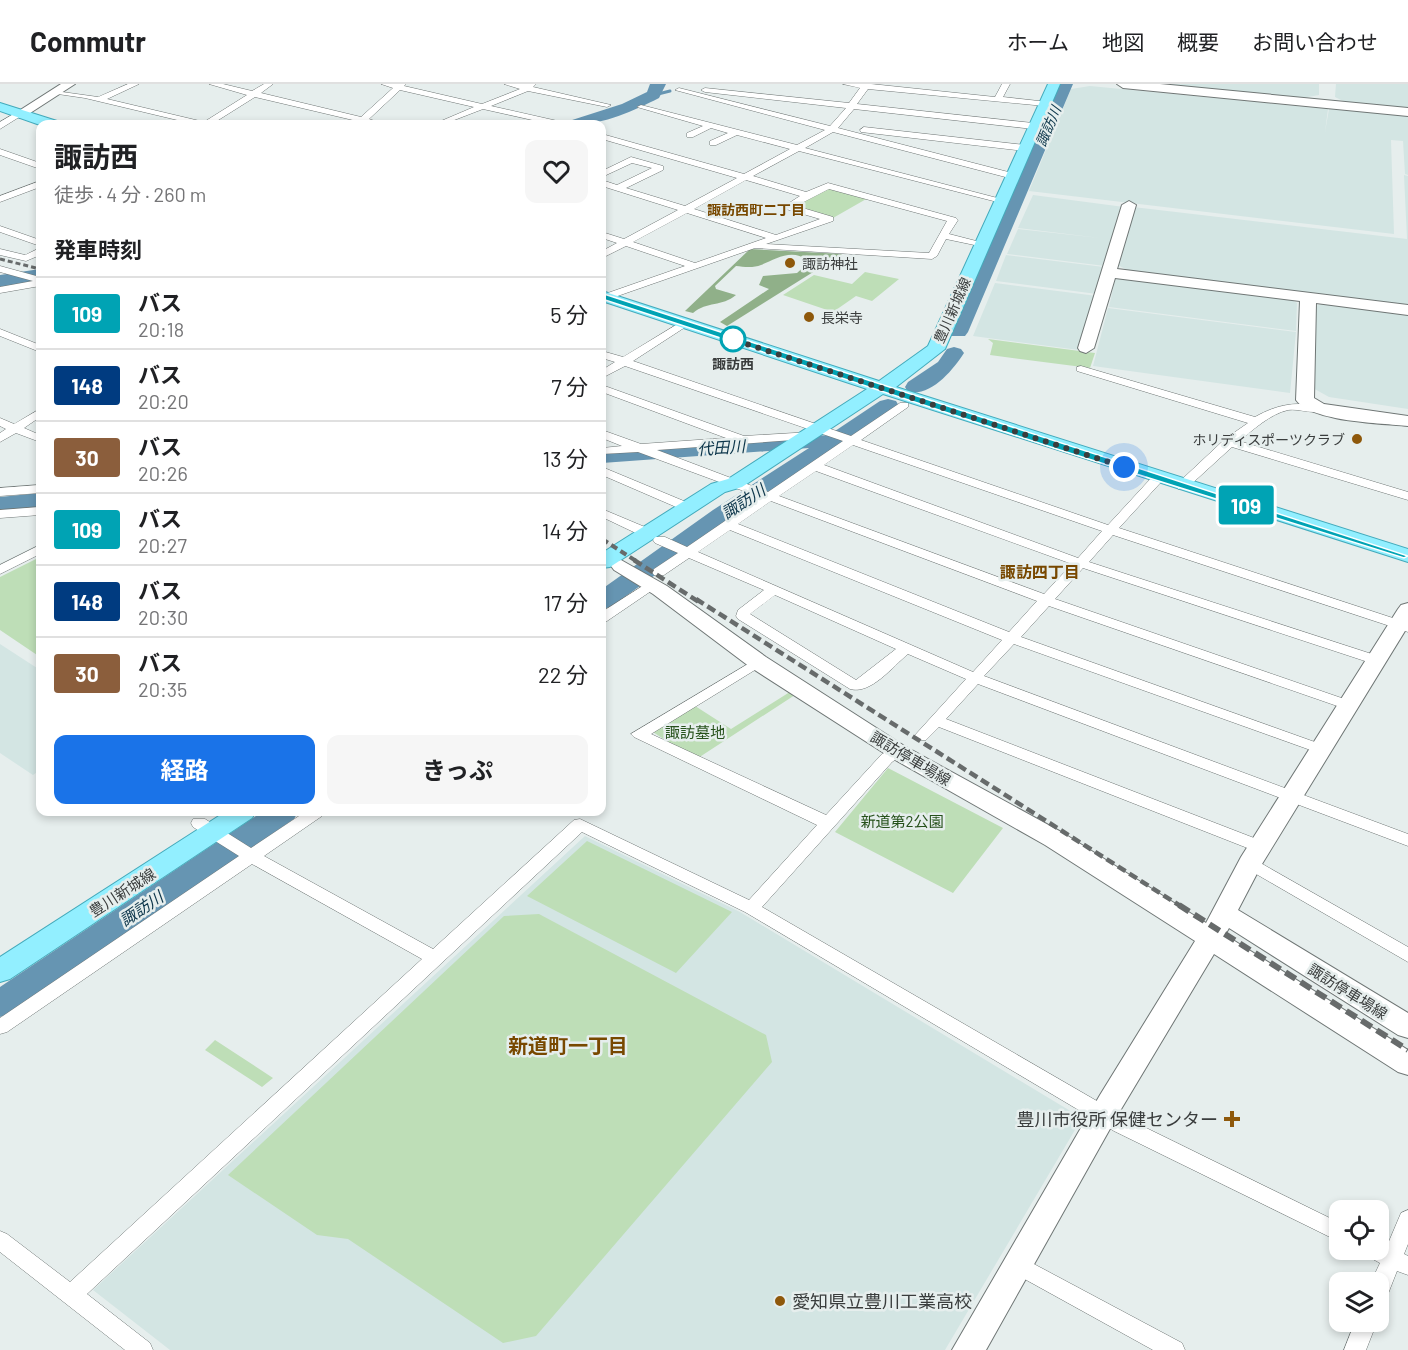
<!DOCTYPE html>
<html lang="ja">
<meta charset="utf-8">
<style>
:root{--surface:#fff;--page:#f6f6f6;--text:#202124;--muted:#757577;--line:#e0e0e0;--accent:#1a73e8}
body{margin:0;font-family:Barlow,"Noto Sans JP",sans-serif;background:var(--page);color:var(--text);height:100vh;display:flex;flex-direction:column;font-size:22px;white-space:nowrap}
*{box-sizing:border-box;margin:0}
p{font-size:20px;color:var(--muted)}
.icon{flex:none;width:33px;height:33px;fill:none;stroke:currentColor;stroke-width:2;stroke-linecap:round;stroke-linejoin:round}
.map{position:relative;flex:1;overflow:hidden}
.sheet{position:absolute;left:36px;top:36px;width:570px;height:696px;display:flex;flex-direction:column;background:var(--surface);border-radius:12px;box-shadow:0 3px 9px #0003}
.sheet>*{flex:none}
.badge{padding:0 12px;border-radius:4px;font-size:21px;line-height:39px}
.tools{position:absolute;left:1329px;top:1116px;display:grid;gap:12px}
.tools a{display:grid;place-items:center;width:60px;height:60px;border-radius:12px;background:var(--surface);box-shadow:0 3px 9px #0003;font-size:30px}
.you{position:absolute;width:30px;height:30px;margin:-15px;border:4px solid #fff;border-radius:50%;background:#1a73e8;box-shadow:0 0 0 9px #1a73e833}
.map>.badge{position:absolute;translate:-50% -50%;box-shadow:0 0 0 3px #fff}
h2{padding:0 18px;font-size:22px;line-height:54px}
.round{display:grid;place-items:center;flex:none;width:63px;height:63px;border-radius:12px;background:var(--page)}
.headline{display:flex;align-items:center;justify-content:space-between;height:102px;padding:0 18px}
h1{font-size:28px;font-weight:700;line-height:45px}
.primary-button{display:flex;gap:12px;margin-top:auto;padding:12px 18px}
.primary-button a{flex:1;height:69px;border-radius:12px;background:var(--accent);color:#fff;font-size:24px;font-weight:700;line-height:69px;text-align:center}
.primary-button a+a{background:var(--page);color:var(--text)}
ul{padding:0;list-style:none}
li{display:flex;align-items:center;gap:18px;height:72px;padding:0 18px;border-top:2px solid var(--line)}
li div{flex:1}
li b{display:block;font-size:22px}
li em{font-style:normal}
li .badge{min-width:66px;font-weight:700;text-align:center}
header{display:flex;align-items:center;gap:36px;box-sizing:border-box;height:84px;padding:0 30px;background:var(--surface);border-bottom:2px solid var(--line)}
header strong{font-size:28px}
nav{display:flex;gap:33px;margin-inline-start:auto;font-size:21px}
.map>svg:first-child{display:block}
.built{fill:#d3e5e3}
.green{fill:#bedeb7}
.forest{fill:#90b089}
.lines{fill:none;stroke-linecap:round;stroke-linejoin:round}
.stream{stroke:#6695b2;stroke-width:3}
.river{fill:#6695b2;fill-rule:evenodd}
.street-casing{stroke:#6f7675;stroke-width:1}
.secondary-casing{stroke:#6f7675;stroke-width:2}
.primary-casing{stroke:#4ab;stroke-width:2}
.street{fill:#fff;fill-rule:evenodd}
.secondary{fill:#fff;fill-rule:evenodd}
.primary{fill:#92efff;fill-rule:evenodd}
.rail-far3{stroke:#676b6b;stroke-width:3;stroke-dasharray:5 3;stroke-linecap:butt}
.rail-far2{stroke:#676b6b;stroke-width:4;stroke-dasharray:7 4;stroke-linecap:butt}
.rail-far1{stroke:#676b6b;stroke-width:4.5;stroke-dasharray:9 4.5;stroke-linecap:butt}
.rail{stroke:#676b6b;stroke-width:6;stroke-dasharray:12 6;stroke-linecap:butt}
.line{fill:#00a3b4;stroke:#fff;stroke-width:1.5}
.walk{stroke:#3a3d3d;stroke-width:6;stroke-dasharray:0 10.8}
.poi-dot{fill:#8e580b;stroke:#e6eeed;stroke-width:2}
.stop-dot{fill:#fff;stroke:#00a3b4;stroke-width:3}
.labels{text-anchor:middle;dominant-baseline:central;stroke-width:5;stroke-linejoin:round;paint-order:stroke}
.far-water-label{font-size:14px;font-style:italic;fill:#0c354a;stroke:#e6eeed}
.far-neighbourhood-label{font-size:14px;font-weight:bold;fill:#784800;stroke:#e6eeed}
.far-poi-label{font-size:14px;fill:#3a3d3d;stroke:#e6eeed;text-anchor:start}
.far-street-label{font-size:14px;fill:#3a3d3d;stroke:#e6eeed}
.far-stop-label{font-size:14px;font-weight:bold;fill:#3a3d3d;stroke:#e6eeed}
.park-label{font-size:15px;fill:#26511b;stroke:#e6eeed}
.street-label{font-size:15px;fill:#3a3d3d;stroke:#e6eeed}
.water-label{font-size:16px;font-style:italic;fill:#0c354a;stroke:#e6eeed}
.neighbourhood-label{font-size:16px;font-weight:bold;fill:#784800;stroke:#e6eeed}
.near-poi-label{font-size:18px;fill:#3a3d3d;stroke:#e6eeed;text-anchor:end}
.near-neighbourhood-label{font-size:20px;font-weight:bold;fill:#784800;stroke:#e6eeed}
</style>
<header>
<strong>Commutr</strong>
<nav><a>ホーム</a><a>地図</a><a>概要</a><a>お問い合わせ</a></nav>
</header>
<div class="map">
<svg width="1408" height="1266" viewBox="0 0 1408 1266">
<rect width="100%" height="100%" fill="#e6eeed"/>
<path class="built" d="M1160 0H1319V11L1302 14Z
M1336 0H1408V25L1347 19 1335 13Z
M1090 2 1328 25 1325 48 1329 25 1408 32V91L1405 90 1403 57 1391 56 1394 150 1029 107 1071 5Z
M1404 91 1408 92V222L1127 186 1116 180 1133 123 1407 155Z
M1033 111 1124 123 1105 182 1007 170 1018 145 1100 154 1018 144Z
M1006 171 1104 183 1097 210 996 197Z
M1124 194 1290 215 1297 219 1296 247 1109 223 1115 196Z
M995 199 1097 212 1079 266 973 252Z
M1326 219 1408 229V325L1329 313 1311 303 1315 222Z
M1108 224 1296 248 1290 309 1093 282Z
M0 560 40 586V686L33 691 0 669Z
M585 752 740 828 1082 1034 945 1266H170L93 1206Z"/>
<path class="green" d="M825 103 868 114 833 134 795 122Z
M865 188 899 195 872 217 856 212 833 228 783 211 814 191 852 200Z
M988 255 1095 269 1090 284 990 271 993 259Z
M40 473V573L0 546V493Z
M793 606 798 609 695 676 650 646 692 620 731 645Z
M888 684 1003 744 953 809 835 748Z
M587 757 732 828 676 889 527 812Z
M539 830 766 951 772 978 536 1252 503 1259 348 1155 317 1151 228 1091 504 832Z
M215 956 273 994 262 1003 205 966Z"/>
<path class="forest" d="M750 165 842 170 727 242 720 238 769 205 759 201 763 192 797 189 807 180V176C792 164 775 175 761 181 754 184 744 183 736 182L715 202 716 205 736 211C722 223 707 217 693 229L685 227Z"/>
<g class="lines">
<path class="stream" d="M654 11 670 7"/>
<path class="river" d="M650 0H666L659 14C631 28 599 43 567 40L569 37 622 20 647 8Z
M1057 0H1073L968 248 965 252H951L948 248Z
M40 185V197L0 203V191Z
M954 263 961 265 964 269C953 286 931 313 908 308L905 303 908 298 938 278 947 265Z
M888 315 896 317 899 322 896 327 731 436 611 523 602 525V505L713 426 809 364 602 379V365L829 351 880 317Z
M40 409V423L0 427V413Z
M262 728H298L294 735 12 929 0 933V903Z"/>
<g class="street-casing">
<path id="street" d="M128 0H139L107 15 204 38 247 11 209 0H223L252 7 264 0H273L261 9 361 33 393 4 381 0H406L404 2 482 20 520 5 504 0H536L533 3 611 21 607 23 528 7 491 22 562 38 563 40H550L483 25 444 40H434L474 23 400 6 369 35 383 40H355L357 37 255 13 212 40H194L85 14 51 9 55 7 98 13Z
M843 0H871L995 13 1002 0H1010L1003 13 1048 18V22H1045L868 5 857 20 1033 39 1037 42 1033 45 854 25 838 44 1016 90V94L1013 95 833 48 805 64 1005 116V120L799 67 753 92 806 108 828 99 956 134 958 136 949 150 984 159V163L946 155 937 172 932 175 755 164 609 215H602V211L685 182 626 162 602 174V167L617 159 602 154V148L624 155 678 126 602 102V96L617 101 652 84 632 79 602 93V87L631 73 663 82V86L626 104 685 122 737 94 602 55V50L744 90 790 65 737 51 716 61H710V57L728 49 711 44 693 53H687V49L703 42 637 23 641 21 797 61 825 46 675 6 679 4 830 42 846 24 705 8 701 6 705 4 849 19 860 4ZM746 96 800 112 786 121V125L820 135 776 151 694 125ZM829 105 947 137 929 169 766 160 833 137V133L796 122ZM687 129 766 154 695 179 633 158Z
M17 28 24 30 0 45V38Z
M864 43 1025 61 1029 64 1025 67 861 48 860 46Z
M0 65 40 79V85L0 71Z
M40 97V103L0 118V112Z
M0 142 40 156V162L0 148Z
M40 164V171L26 177 0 171V165L25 171Z
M0 182 40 193V202L0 209V203L33 197 0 188Z
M681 238 690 240 633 277 851 352 900 319H908V323L861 356 1108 441 1154 391H1162V397L1119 444 1408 539V548L1113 451 1089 478 1381 573 1383 576 1376 580 1371 579 1083 484 1055 515 1353 618 1355 621 1353 624H1343L1049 522 1021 553 1326 662 1329 665 1326 668H1316L1014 560 984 592 1408 750V762L978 600 946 635 1267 759 1269 763 1267 767H1255L939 643 926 656H916L913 653 916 650 966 595 908 570C893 582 871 611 850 605L738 535 736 532 738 526 764 506 689 474 664 491H654L652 488 654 485 678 469 655 459 653 456 655 453H665L687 463 760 413 638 368 602 370V364L622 362 602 354V346L641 360 726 354 602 308V301L744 352 811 348V354L807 355 657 366 768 408 843 357 625 282 602 294V286L615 278 602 274V267L623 273ZM853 361 1102 447 1078 474 824 381ZM816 387 1072 480 1044 510 779 412ZM771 417 1037 517 1009 548 738 440ZM730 446 1002 556 973 588 698 468ZM775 511 896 565 856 596 750 530Z
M0 245 40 261V268L0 252Z
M1081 282 1255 333C1278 320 1297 317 1323 323L1325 325C1316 332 1299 324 1288 326 1270 330 1253 346 1239 357L1408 408V416L1232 363 1186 405H1178V399L1225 355 1248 339 1077 287V283Z
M40 325V333L24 344 40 351V358L16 349 0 358V349L6 345 0 342V334L14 340Z
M602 383 691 420 693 423 691 426H683L602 391Z
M40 401V409L0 412V404Z
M40 423V431L0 434V426Z
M602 425 652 446 653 449 652 452H642L602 433Z
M40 461V470L0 490V481Z
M652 496 657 497 659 500 657 503 607 537 602 538V528Z
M758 574 763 575 765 578 763 581 651 650 826 731 882 670 898 663 906 668 892 678 762 823 1128 1035 1340 1139V1158L1114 1047 745 828 582 748 87 1210 150 1259 153 1266H125L0 1168V1147L7 1150 70 1198 422 875 252 780 7 948 0 950V934L239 772 193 743 191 739 193 735H205L251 764 305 728H324L322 732 264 772 433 865 574 736 580 735 749 816 817 741 634 653 631 650Z
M1250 773 1408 863V878L1244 783 1242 779 1244 775Z
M1408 1126V1160L1404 1170 1408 1172V1191L1397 1187 1386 1215 1378 1217V1198H1371L1380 1179 1367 1172 1364 1166H1378V1158L1387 1162 1401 1129Z
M1017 1171 1182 1259 1185 1266H1153L1010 1187 1006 1180 1010 1173Z
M1355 1238H1377L1366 1266H1344Z"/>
</g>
<g class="secondary-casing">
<path id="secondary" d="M61 0H75L24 33 20 34 14 30Z
M1117 0H1160L1408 24V32L1123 4Z
M1129 117 1136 121 1117 185 1408 221V231L1316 219 1314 314 1324 320 1408 332V342C1381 339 1312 338 1296 316L1300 217 1115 194 1094 264 1086 269 1080 267 1078 264 1122 121Z
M621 476 667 502 766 573 906 663 1063 749 1206 839 1241 773 1398 525 1401 521 1408 519V542L1262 780 1238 826 1408 929V954L1398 951 1229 844 1225 851 1408 966V991L1398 988 1214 870 1120 1027 986 1266H952L1100 1011 1195 857 1045 761 890 673 750 583 653 510 614 486 611 482 614 478Z"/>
</g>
<g class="primary-casing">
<path id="primary" d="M1048 0H1060L945 265 896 303 1408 465V478L883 310 742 403 725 408 610 483 602 484V469L711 400 728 395 867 305 602 217V207L879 297 928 262Z
M0 19 57 37 59 40 40 41 0 27Z
M225 728H256L252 734 10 895 0 898V873Z"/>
</g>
<use href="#street" class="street"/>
<use href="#secondary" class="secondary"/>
<use href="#primary" class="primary"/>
<path class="rail-far3" d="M0 175 40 185"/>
<path class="rail-far2" d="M602 455 636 477"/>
<path class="rail-far1" d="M634 476 702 520
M696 515 1182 823"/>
<path class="rail" d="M1179 821 1408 966"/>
</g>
<path class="line" d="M599 210H604L1408 472 1404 474 1063 367 599 214Z"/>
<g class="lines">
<path class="walk" d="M733 255 725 253 1124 383"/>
</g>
<g class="poi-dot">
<circle cx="790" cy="179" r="6"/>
<circle cx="809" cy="233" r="6"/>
<circle cx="1357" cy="355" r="6"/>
<path d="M1229 1026h6v6h6v6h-6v6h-6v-6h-6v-6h6z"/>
<circle cx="780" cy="1217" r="6"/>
</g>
<circle class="stop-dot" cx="733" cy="255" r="12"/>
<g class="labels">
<g class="far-water-label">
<text transform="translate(1048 42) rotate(-67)">諏訪川</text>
</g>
<g class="far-neighbourhood-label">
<text x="756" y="125">諏訪西町二丁目</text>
</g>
<g class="far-poi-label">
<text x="802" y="179">諏訪神社</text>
<text x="821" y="233">長栄寺</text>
<text x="1345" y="355" text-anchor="end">ホリディスポーツクラブ</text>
</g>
<g class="far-street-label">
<text transform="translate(952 226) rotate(-66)">豊川新城線</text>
</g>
<g class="far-stop-label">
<text x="733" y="279">諏訪西</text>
</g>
<g class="park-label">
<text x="695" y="648">諏訪墓地</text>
<text x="902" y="737">新道第2公園</text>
</g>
<g class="street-label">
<text transform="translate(911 674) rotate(31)">諏訪停車場線</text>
<text transform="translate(122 808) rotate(-33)">豊川新城線</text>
<text transform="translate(1348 907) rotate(32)">諏訪停車場線</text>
</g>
<g class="water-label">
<text transform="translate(721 363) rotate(-4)">代田川</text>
<text transform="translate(743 417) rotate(-33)">諏訪川</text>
<text transform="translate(141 824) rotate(-34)">諏訪川</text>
</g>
<g class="neighbourhood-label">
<text x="1040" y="487">諏訪四丁目</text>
</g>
<g class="near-poi-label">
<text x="1218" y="1035">豊川市役所 保健センター</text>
<text x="792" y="1217" text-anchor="start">愛知県立豊川工業高校</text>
</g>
<g class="near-neighbourhood-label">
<text x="568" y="961">新道町一丁目</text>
</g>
</g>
</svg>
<div class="tools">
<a><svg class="icon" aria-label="locate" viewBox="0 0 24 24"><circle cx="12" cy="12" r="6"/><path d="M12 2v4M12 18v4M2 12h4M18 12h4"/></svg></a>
<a><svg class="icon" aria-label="layers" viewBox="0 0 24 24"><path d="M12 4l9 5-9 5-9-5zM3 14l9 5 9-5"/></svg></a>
</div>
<div class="you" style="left:1124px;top:383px"></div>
<b class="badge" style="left:1246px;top:421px;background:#00a3b4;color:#fff">109</b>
<section class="sheet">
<div class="headline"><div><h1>諏訪西</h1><p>徒歩 · 4 分 · 260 m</p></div><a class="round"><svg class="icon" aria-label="heart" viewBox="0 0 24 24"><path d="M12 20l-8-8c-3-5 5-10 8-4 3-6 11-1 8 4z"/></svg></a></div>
<h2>発車時刻</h2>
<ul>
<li><span class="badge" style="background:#00a3b4;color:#fff">109</span><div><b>バス</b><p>20:18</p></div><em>5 分</em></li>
<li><span class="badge" style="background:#003b80;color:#fff">148</span><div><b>バス</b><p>20:20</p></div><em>7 分</em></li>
<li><span class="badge" style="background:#8b5e3c;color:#fff">30</span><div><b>バス</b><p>20:26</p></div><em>13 分</em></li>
<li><span class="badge" style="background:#00a3b4;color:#fff">109</span><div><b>バス</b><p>20:27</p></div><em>14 分</em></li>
<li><span class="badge" style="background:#003b80;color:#fff">148</span><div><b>バス</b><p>20:30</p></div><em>17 分</em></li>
<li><span class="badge" style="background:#8b5e3c;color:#fff">30</span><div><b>バス</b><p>20:35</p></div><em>22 分</em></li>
</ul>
<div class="primary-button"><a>経路</a><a>きっぷ</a></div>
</section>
</div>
